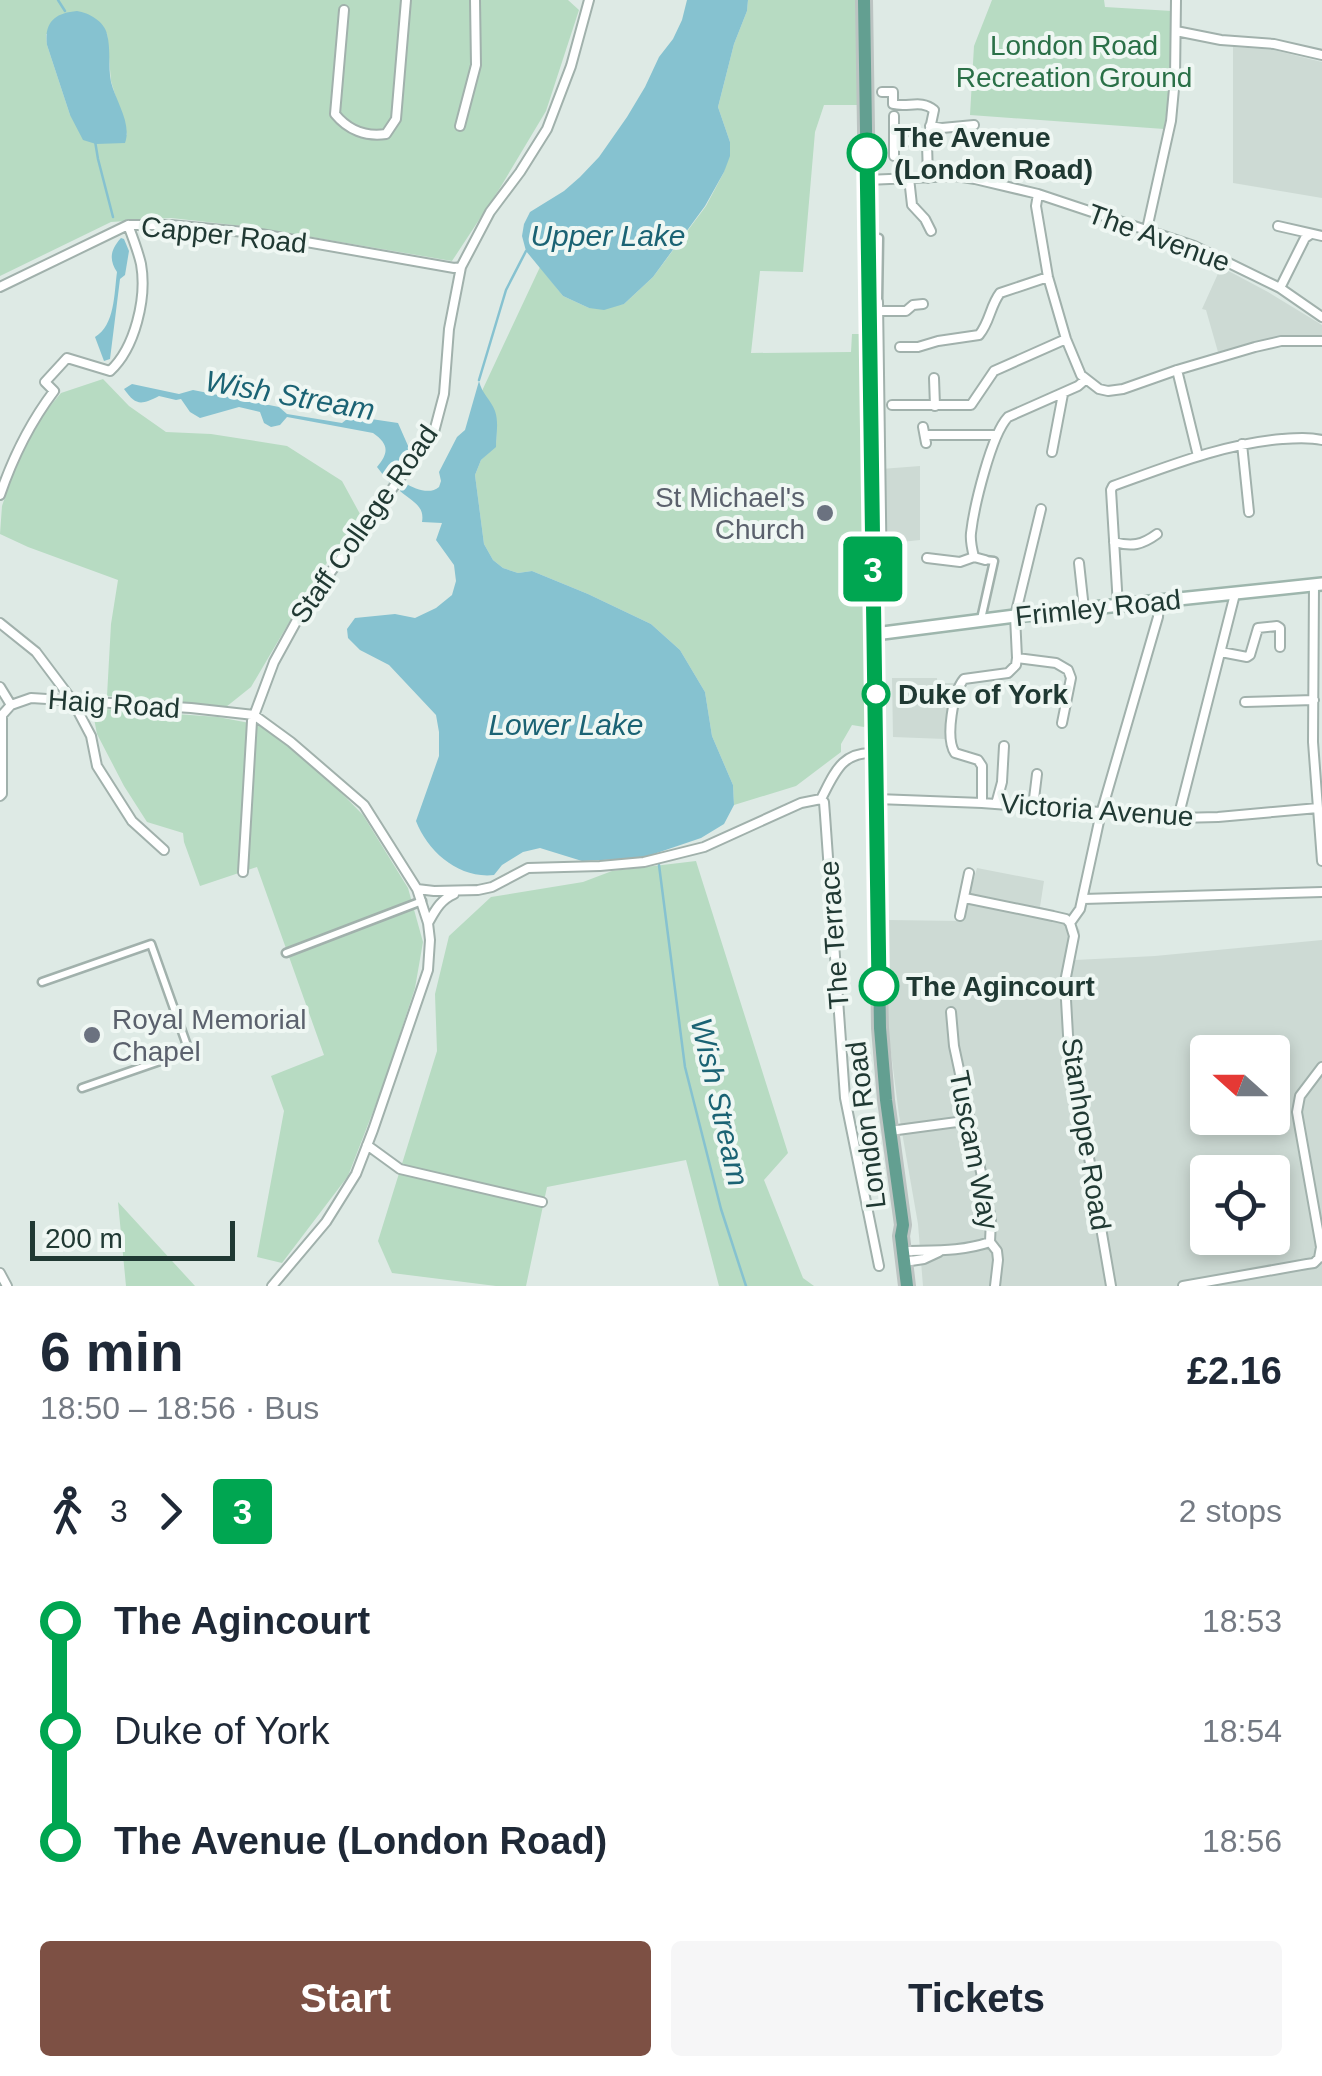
<!DOCTYPE html>
<meta charset="utf-8">
<style>
:root{--surface:#fff;--page:#f6f6f7;--text:#1f2937;--muted:#747a83;--accent:#7d5044}
body{margin:0;font-family:Arial,sans-serif;background:var(--page);color:var(--text);height:100vh;display:flex;flex-direction:column;font-size:38px;white-space:nowrap}
*{box-sizing:border-box;margin:0}
p{font-size:32px;color:var(--muted)}
.icon{flex:none;width:55px;height:55px;fill:none;stroke:currentColor;stroke-width:2;stroke-linecap:round;stroke-linejoin:round}
.map{position:relative;height:1286px;overflow:hidden}
.side{display:flex;flex-direction:column;background:var(--surface);flex:1}
.side>*{flex:none}
.badge{padding:0 20px;border-radius:8px;font-size:35px;line-height:65px}
.needle{width:65px;rotate:291deg}
.controls{position:absolute;left:1190px;top:1035px;display:grid;gap:20px}
.controls a{display:grid;place-items:center;width:100px;height:100px;border-radius:10px;background:var(--surface);box-shadow:0 5px 15px #0003;font-size:50px}
.scale{position:absolute;left:30px;bottom:25px;width:205px;box-sizing:border-box;padding-left:10px;border:5px solid #203933;border-top:0;font-size:28px;line-height:35px;white-space:nowrap;color:#203933;-webkit-text-stroke:8px #eff7f3;paint-order:stroke}
.map>.badge{position:absolute;translate:-50% -50%;box-shadow:0 0 0 5px #fff}
.legs{display:flex;align-items:center;gap:15px;height:110px;padding:0 40px;font-size:32px}
.legs p{margin-inline-start:auto}
.summary{display:flex;align-items:center;justify-content:space-between;height:170px;padding:0 40px}
h1{font-size:55px;font-weight:600;line-height:75px}
.button{display:flex;gap:20px;margin-top:auto;padding:20px 40px}
.button a{flex:1;height:115px;border-radius:10px;background:var(--accent);color:#fff;font-size:40px;font-weight:600;line-height:115px;text-align:center}
.button a+a{background:var(--page);color:var(--text)}
ul{padding:0 40px;list-style:none}
li{display:flex;align-items:center;gap:35px;height:110px;font-size:38px}
li i{display:grid;place-items:center;width:15px;height:100%;margin:0 12px;background:currentColor}
li i::after{content:'';width:25px;height:25px;margin:-12px;border:8px solid;border-radius:50%;background:var(--surface)}
li p{margin-inline-start:auto}
li:first-child i{background:linear-gradient(#0000 50%,currentColor 0)}
li:last-child i{background:linear-gradient(currentColor 50%,#0000 0)}
.map>svg:first-child{display:block}
.built{fill:#cddad4;fill-rule:evenodd}
.green{fill:#b7dbc2;fill-rule:evenodd}
.water{fill:#86c2d0}
.lines{fill:none;stroke-linecap:round;stroke-linejoin:round}
.stream{stroke:#86c2d0;stroke-width:2.5}
.pedestrian-casing{stroke:#a1b1ac;stroke-width:11}
.minor-casing{stroke:#a1b1ac;stroke-width:12}
.secondary-casing{stroke:#9eb6ad;stroke-width:16}
.primary-casing{stroke:#bcc4c2;stroke-width:18}
.pedestrian{stroke:#fff;stroke-width:6}
.minor{stroke:#fff;stroke-width:8}
.secondary{stroke:#fff;stroke-width:11}
.primary{stroke:#639f91;stroke-width:12}
.line-1-casing{stroke:#fff;stroke-width:22}
.line-1{stroke:#00a651;stroke-width:15}
.stop-1-dot{fill:#fff;stroke:#00a651;stroke-width:5}
.worship-dot{fill:#6b7280;stroke:#eff7f3;stroke-width:4}
.labels{text-anchor:middle;dominant-baseline:central;stroke-width:8;stroke-linejoin:round;paint-order:stroke}
.park-label{font-size:28px;fill:#2a7047;stroke:#eff7f3}
.stop-label{font-size:28px;font-weight:bold;fill:#203933;stroke:#eff7f3;text-anchor:start}
.street-label{font-size:28px;fill:#203933;stroke:#eff7f3}
.worship-label{font-size:28px;fill:#5b616d;stroke:#eff7f3;text-anchor:end}
.water-label{font-size:30px;font-style:italic;fill:#1b6374;stroke:#eff7f3}
</style>
<div class="map">
<svg width="1322" height="1286" viewBox="0 0 1322 1286">
<rect width="100%" height="100%" fill="#deeae5"/>
<path class="built" d="M1233 47 1274 50 1322 62V198L1233 183Z
M1221 267 1268 292 1322 325V336L1267 339 1218 352 1206 310 1202 309Z
M920 466V540L883 544 881 469Z
M892 678H937V683H954V695L945 739 893 737Z
M977 868 1044 881 1040 907 1071 915 1080 931 1075 960 1155 956 1322 940V1286H923L918 1224 899 1115 889 1037 888 920 961 921ZM1208 1052H1272V1118H1208ZM1208 1172H1272V1238H1208Z"/>
<path class="green" d="M0 0H568L579 10 546 111 500 188 452 261 252 227 171 218 111 222 0 276ZM107 33 111 81 127 135 70 115 47 45 46 34Z
M748 0H859L862 105H824L815 132 803 272 760 271 751 353 851 352 852 334H865L866 428 862 433V474L865 482 866 725 864 727 852 725 841 744V752L796 786 734 805 733 785 712 736 705 692 680 650 651 624 588 594 532 571 518 573 503 568 493 560 484 544 475 475 481 460 496 446C497 420 498 413 481 393L540 267 563 296 589 308 624 304 653 277 706 206 724 172 730 142 718 107 734 44 747 11Z
M992 0H1104L1105 7 1172 11 1170 86 1164 129 970 115 974 46Z
M103 379 129 406 166 432 211 434 287 446 342 481 360 514 307 592 251 687 226 707 107 696 111 624 118 580 28 547 0 534 2 506 14 470 41 417 61 393Z
M92 708 218 717 260 725 320 771 363 815 408 888 423 942 415 988 383 1086 348 1176 282 1263 257 1257 284 1111 271 1076 324 1055 257 867 200 886 184 842 183 833 147 822 124 786 97 734Z
M696 861 788 1153 764 1180 803 1278 814 1286H719L686 1160 547 1187 526 1286H496L392 1273 378 1241 437 1051 435 994 449 936 491 897 583 882 612 871Z
M118 1202 195 1286H126Z"/>
<path class="water" d="M687 0H748L747 11 734 44 718 107 730 142V156L724 172 705 206 653 277 624 304 604 310 589 308 563 296 526 251 522 236 524 224 530 212 564 191 580 177 599 157 627 117 645 87 659 57 673 39 682 20Z
M77 11C89 13 104 21 107 34 111 49 108 67 111 82 116 102 132 123 125 143L96 144 83 140 70 115 47 45C44 22 55 13 77 11Z
M121 238 124 239 129 251 125 275 120 279 110 359 104 361 95 337C115 325 114 294 117 272 109 260 110 250 121 238Z
M479 381C482 394 491 400 495 411 499 422 496 436 496 447L481 460 475 475 484 544 493 560 503 568 518 573 532 571 588 594 651 624 680 650 705 692 712 736 733 785 734 805 724 824 701 838 642 858 582 861 540 848 523 852 502 865 494 875C459 879 428 852 416 821L439 756V732L436 715 389 665 360 650 348 638 347 629 355 618 395 614 415 618 436 608 452 595 456 581 454 565 436 540 442 523 422 522C425 505 411 501 400 491L405 483C415 489 430 495 439 487L441 481 439 472 457 437 465 430Z
M132 384 179 394 193 390 279 407 287 414 342 423 351 416 398 423 409 448 398 468 399 473 391 485 377 467C389 453 389 444 373 433L287 417 280 425 271 427 264 423 260 412 239 407 200 418 190 412 181 399 176 400 159 396C141 405 136 406 124 389Z"/>
<g class="lines">
<path class="stream" d="M58 0 65 11
M95 141 98 159 113 217
M479 380 506 290 526 251
M659 865 685 1067 721 1209 746 1286"/>
<g class="pedestrian-casing">
<path id="pedestrian" d="M878 302 879 238
M981 619 994 561 985 560
M286 953 422 901
M42 982 151 944 189 1051 82 1088"/>
</g>
<g class="minor-casing">
<path id="minor" d="M344 10 335 114C348 130 366 137 386 134L396 119 406 0
M1176 31 1221 40 1274 44 1322 55
M882 92H893V104C908 108 921 99 934 110L927 143 928 178
M894 116V156
M460 126 476 65 475 0
M930 126 942 128 974 125
M894 140 927 143
M909 178 912 205 925 219 931 231
M867 180 956 176 975 179 1038 194 1194 246 1280 288 1322 317
M1038 194 1036 206 1048 277 1066 339 1081 375 1099 389 1108 391 1123 389 1177 370 1255 347 1281 341H1322
M1278 226 1322 236
M1147 229 1171 121 1175 78 1176 0
M0 287 128 225H170L255 233 454 268 461 267
M1280 288 1305 238 1311 234
M878 311H906L913 305 923 304
M900 347H918L938 341 979 335C990 322 990 306 1000 293L1048 277
M1177 370 1198 456
M934 378 935 406
M892 405H971L994 371 1066 339
M923 427 926 443
M926 435H997
M1242 444 1249 512
M1052 452 1063 394
M0 495C13 457 29 424 54 391L45 382 67 358 110 371C135 348 147 298 141 264 138 251 133 238 128 225
M1114 542C1132 547 1142 545 1157 534
M974 557C972 549 970 541 971 533 974 507 991 435 1008 417L1078 386 1085 380
M927 558 960 562 974 557 985 560
M1079 563 1084 609
M1314 585 1313 742 1322 861
M874 602 881 598 882 586 878 302
M1118 606 1111 490 1113 486C1169 466 1223 444 1282 439 1296 438 1309 437 1322 440
M0 623 36 652 72 700 91 736 97 766 132 821 164 850
M1221 652 1247 657 1250 655 1258 628 1277 626 1280 628V647
M1017 658 1056 663 1068 670 1071 678 1062 723
M0 687 11 705
M1245 702 1314 700
M254 715 291 742 364 805 417 889 428 923 430 940 428 970 373 1130 356 1174 326 1222 272 1286
M875 753C842 751 835 772 821 799L824 802 825 815 845 1098 879 1266
M0 796 2 794V715L11 705 31 698 191 708 254 715
M877 799 982 803 1178 818 1218 817 1318 808
M982 803V766L978 760 955 753C945 738 953 692 964 679L1008 673 1016 665 1017 658 1015 616 1041 509
M996 804 1002 782 1004 746
M1033 807 1037 774
M1178 818 1235 594
M243 872 252 721 274 662 302 611 434 432 444 394 449 329 461 267 490 212 520 172 547 129 571 66 589 0
M417 889 434 891 478 890 492 887 528 868 600 866 644 862 704 847 801 803 821 799
M965 898 1053 916 1066 919 1070 923
M1083 899 1322 892
M960 916 969 873
M428 923C435 911 440 900 454 894
M1070 923 1074 936 1065 982 1068 1035 1111 1286
M1070 923 1080 909 1100 817 1158 617 1159 602
M951 1012 954 1046 991 1219 990 1242 997 1251 998 1260 995 1286
M890 1131 957 1122
M367 1145 400 1169 542 1202
M903 1251C933 1250 961 1252 990 1242
M1319 1258 1321 1247 1297 1112 1300 1096 1322 1067
M904 1262 924 1259 939 1252
M0 1273 7 1286
M1183 1286 1307 1264 1314 1263 1319 1258"/>
</g>
<g class="secondary-casing">
<path id="secondary" d="M875 634 1015 616 1322 584"/>
</g>
<g class="primary-casing">
<path id="primary" d="M864 0 880 1028 886 1100 903 1225 901 1236 907 1286"/>
</g>
<use href="#pedestrian" class="pedestrian"/>
<use href="#minor" class="minor"/>
<use href="#secondary" class="secondary"/>
<use href="#primary" class="primary"/>
</g>
<g class="lines">
<g class="line-1-casing">
<path id="line-1" d="M867 153 879 986"/>
</g>
<use href="#line-1" class="line-1"/>
</g>
<g class="stop-1-dot">
<circle cx="867" cy="153" r="18"/>
<circle cx="876" cy="694" r="12"/>
<circle cx="879" cy="986" r="18"/>
</g>
<g class="worship-dot">
<circle cx="825" cy="513" r="10"/>
<circle cx="92" cy="1035" r="10"/>
</g>
<g class="labels">
<g class="park-label">
<text x="1074" y="45">London Road<tspan x="1074" dy="32">Recreation Ground</tspan></text>
</g>
<g class="stop-label">
<text x="894" y="137">The Avenue<tspan x="894" dy="32">(London Road)</tspan></text>
<text x="898" y="694">Duke of York</text>
<text x="906" y="986">The Agincourt</text>
</g>
<g class="street-label">
<text transform="translate(224 235) rotate(6)">Capper Road</text>
<text transform="translate(1159 238) rotate(20)">The Avenue</text>
<text transform="translate(364 524) rotate(-55)">Staff College Road</text>
<text transform="translate(1098 608) rotate(-6)">Frimley Road</text>
<text transform="translate(114 704) rotate(4)">Haig Road</text>
<text transform="translate(1097 810) rotate(4)">Victoria Avenue</text>
<text transform="translate(834 935) rotate(-94)">The Terrace</text>
<text transform="translate(866 1125) rotate(-97)">London Road</text>
<text transform="translate(1086 1134) rotate(81)">Stanhope Road</text>
<text transform="translate(974 1150) rotate(79)">Tuscam Way</text>
</g>
<g class="worship-label">
<text x="805" y="497">St Michael's<tspan x="805" dy="32">Church</tspan></text>
<text x="112" y="1019" text-anchor="start">Royal Memorial<tspan x="112" dy="32">Chapel</tspan></text>
</g>
<g class="water-label">
<text x="608" y="235">Upper Lake</text>
<text transform="translate(290 395) rotate(10)">Wish Stream</text>
<text x="566" y="724">Lower Lake</text>
<text transform="translate(720 1102) rotate(77)">Wish Stream</text>
</g>
</g>
</svg>
<div class="controls">
<a><svg class="needle" viewBox="-14 -14 28 28"><path d="M0-13l5 13h-10z" fill="#e53935"/><path d="M0 13l5-13h-10z" fill="#747a83"/></svg></a>
<a><svg class="icon" aria-label="locate" viewBox="0 0 24 24"><circle cx="12" cy="12" r="6"/><path d="M12 2v4M12 18v4M2 12h4M18 12h4"/></svg></a>
</div>
<div class="scale">200 m</div>
<b class="badge" style="left:873px;top:569px;background:#00a651;color:#fff">3</b>
</div>
<section class="side">
<div class="summary"><div><h1>6 min</h1><p>18:50 – 18:56 · Bus</p></div><b>£2.16</b></div>
<div class="legs"><svg class="icon" aria-label="walk" viewBox="0 0 24 24"><circle cx="13" cy="4" r="2"/><path d="M13 8l-2 6 4 7M11 14l-3 7M7 12l3-4h3l4 4"/></svg>3<svg class="icon" aria-label="forward" viewBox="0 0 24 24"><path d="M9 5l7 7-7 7"/></svg><b class="badge" style="background:#00a651;color:#fff">3</b><p>2 stops</p></div>
<ul>
<li><i style="color:#00a651"></i><b>The Agincourt</b><p>18:53</p></li>
<li><i style="color:#00a651"></i><span>Duke of York</span><p>18:54</p></li>
<li><i style="color:#00a651"></i><b>The Avenue (London Road)</b><p>18:56</p></li>
</ul>
<div class="button"><a>Start</a><a>Tickets</a></div>
</section>
